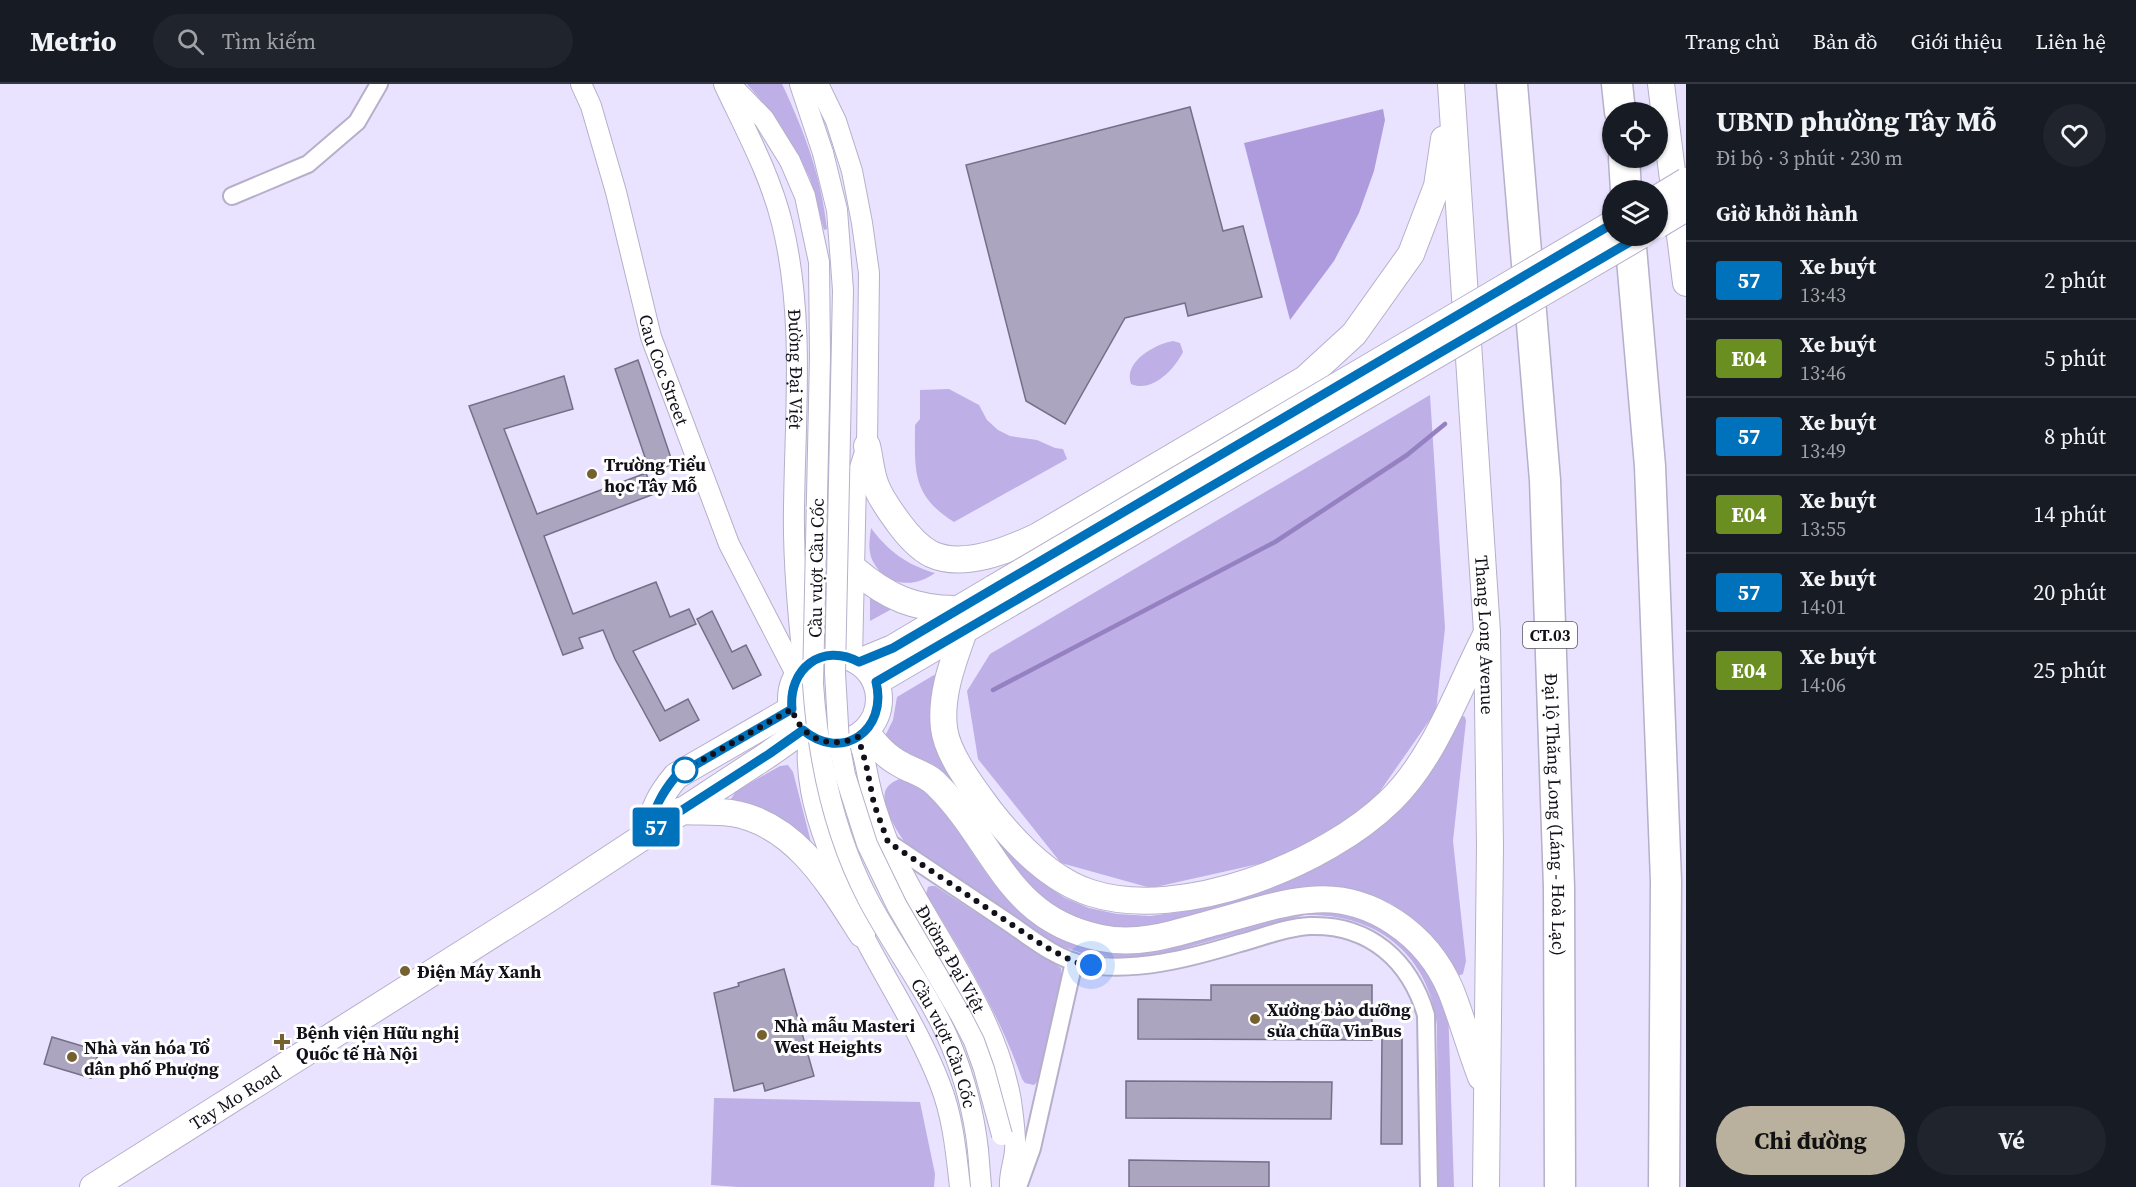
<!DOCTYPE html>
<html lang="vi">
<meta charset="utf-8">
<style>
:root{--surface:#171b24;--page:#20242c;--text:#f1f3f6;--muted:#9ea1a6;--line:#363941;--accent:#b9b19d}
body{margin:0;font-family:"Source Serif 4",serif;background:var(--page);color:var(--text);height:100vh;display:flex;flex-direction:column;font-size:22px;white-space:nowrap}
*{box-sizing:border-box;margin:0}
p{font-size:20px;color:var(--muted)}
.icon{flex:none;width:33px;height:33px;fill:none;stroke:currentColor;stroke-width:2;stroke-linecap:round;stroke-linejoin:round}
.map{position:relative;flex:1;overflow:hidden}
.sheet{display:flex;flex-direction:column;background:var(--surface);width:450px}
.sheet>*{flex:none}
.badge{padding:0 12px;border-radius:4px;font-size:21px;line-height:39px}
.tools{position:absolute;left:1602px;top:18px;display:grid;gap:12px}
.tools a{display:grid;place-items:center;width:66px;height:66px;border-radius:50%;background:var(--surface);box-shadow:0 2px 4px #0004;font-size:30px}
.you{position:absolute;width:30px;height:30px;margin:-15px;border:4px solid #fff;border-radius:50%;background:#1a73e8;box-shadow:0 0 0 9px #1a73e833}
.map>.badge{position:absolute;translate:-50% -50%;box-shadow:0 0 0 3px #fff}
h2{padding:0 30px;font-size:22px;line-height:54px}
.round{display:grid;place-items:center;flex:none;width:63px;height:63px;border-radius:32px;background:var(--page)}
.summary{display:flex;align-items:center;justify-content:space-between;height:102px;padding:0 30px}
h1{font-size:28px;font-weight:700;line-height:45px}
.cta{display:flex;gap:12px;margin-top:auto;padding:12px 30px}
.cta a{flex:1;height:69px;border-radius:36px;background:var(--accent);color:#111;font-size:24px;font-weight:700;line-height:69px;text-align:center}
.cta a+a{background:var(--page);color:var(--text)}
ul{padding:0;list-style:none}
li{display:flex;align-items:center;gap:18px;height:78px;padding:0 30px;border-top:2px solid var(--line)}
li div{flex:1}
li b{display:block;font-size:22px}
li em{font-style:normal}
li .badge{min-width:66px;font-weight:700;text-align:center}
header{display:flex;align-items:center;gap:36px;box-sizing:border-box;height:84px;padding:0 30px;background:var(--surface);border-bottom:2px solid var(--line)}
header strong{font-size:28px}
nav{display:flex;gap:33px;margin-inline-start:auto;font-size:21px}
.search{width:420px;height:54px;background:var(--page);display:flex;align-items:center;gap:15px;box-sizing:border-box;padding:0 21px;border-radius:33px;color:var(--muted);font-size:22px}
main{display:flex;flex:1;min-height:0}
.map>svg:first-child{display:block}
.green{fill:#beafe6}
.forest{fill:#ae9bde}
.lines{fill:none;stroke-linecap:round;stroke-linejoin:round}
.stream{stroke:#9581c2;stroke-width:4.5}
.building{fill:#aca5bf;stroke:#756f87;stroke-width:1.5}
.minor-casing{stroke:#b6afca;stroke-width:20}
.tertiary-casing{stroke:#b6afca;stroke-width:22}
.primary-casing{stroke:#b6afca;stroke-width:28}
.motorway-casing{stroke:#b6afca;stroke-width:33}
.minor{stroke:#fff;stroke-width:16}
.tertiary{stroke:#fff;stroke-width:20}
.primary{stroke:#fff;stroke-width:26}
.motorway{stroke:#fff;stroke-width:30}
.tertiary-bridge-casing{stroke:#b6afca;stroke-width:22;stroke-linecap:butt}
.primary-bridge-casing{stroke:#b6afca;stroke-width:28;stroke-linecap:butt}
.tertiary-bridge{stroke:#fff;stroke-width:20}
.primary-bridge{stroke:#fff;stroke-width:26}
.line-casing{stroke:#fff;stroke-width:14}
.line{stroke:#0072bc;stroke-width:9}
.walk{stroke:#121019;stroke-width:6;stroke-dasharray:0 10.8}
.poi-dot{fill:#756130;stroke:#fff;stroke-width:2}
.stop-dot{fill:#fff;stroke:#0072bc;stroke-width:3}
.labels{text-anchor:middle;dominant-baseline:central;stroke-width:6;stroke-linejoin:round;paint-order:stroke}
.shield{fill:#fff;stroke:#59585e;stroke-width:1.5}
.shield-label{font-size:16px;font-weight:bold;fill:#121019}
.street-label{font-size:18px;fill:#121019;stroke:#fff}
.poi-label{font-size:18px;font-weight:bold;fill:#121019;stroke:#fff;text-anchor:start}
</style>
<header>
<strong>Metrio</strong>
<div class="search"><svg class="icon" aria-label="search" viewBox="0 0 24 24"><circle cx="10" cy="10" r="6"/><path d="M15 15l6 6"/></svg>Tìm kiếm</div>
<nav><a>Trang chủ</a><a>Bản đồ</a><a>Giới thiệu</a><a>Liên hệ</a></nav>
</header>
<main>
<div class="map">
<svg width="1686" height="1103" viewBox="0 0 1686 1103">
<rect width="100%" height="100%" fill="#eae3ff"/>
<path class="green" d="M747 0H782C805 49 821 91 827 145L824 146 810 95 800 74 776 34Z
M1173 257 1180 259 1183 268C1174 286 1152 309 1131 300 1123 278 1155 260 1173 257Z
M949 305 979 321 987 336 998 346 1010 352 1037 356 1055 364 1063 365 1067 375 954 438C911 411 915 386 915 341L920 335V306Z
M1430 311 1445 544 1436 627 1369 723 1277 776 1151 804 1061 779 978 675 967 607 990 570Z
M871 444C888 467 907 481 935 489 912 506 882 501 871 473 868 463 870 453 871 444Z
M870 513 890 525V526L870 537Z
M934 591 937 593 987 739 1014 773 1041 798 1065 814 1089 824 1117 830 1150 832 1180 828 1233 816 1285 798 1328 777 1366 752 1461 631 1465 633 1466 637 1453 757 1466 877 1463 890 1458 892 1444 867 1415 836 1390 819 1360 808 1309 804 1287 806 1190 834 1141 845 1099 842 1049 823 885 657 886 650 893 636 897 613Z
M788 681 793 688 812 762 732 719 731 715 736 707 780 682Z
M899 695C940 701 958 750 979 779 989 793 999 807 1011 819 1038 846 1072 860 1109 866L1283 828 1355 826 1417 866 1448 922 1454 1103H1438L1437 942C1429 870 1376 829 1305 831L1166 869 1128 875 1082 869 1057 861 1036 849 908 762C899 752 881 722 885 708 887 701 893 698 899 695Z
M931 802H935L1061 884 1062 897 1040 995 1034 1001 1025 999 1022 995C999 929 963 870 926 810L928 803Z
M714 1014 920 1018 935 1090 934 1103H738L711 1101Z"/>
<path class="forest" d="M1383 25 1385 36 1374 87 1359 129 1334 177 1290 236 1244 59Z"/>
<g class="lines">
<path class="stream" d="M993 606 1275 458 1407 371 1445 340"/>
</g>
<path class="building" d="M1190 23 1223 147 1243 142 1262 213 1188 232 1185 219 1125 234 1065 340 1026 317 966 81Z
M638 276 673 380 650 388 615 285Z
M564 292 573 325 504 345 537 430 646 389 654 410 544 452 573 530 656 498 670 533 689 525 696 540 633 567 665 627 688 615 699 636 660 657 615 575 603 546 579 554 583 564 563 571 469 322Z
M712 527 732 568 746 561 761 591 733 605 697 535Z
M784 885 814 992 765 1007 763 999 734 1007 714 909 739 902 738 899Z
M1211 901H1372V956L1138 955V915L1211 916Z
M52 953 99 967 91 994 44 980Z
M1382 954H1402V1060H1381Z
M1126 997 1332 998 1331 1035 1126 1034Z
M1129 1076 1269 1078V1103H1129Z"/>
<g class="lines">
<g class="minor-casing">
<path id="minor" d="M232 112 308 80 357 38 379 0
M888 758C930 786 971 814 1012 841 1032 855 1060 877 1084 880 1135 889 1191 874 1240 859 1263 853 1286 843 1310 842 1370 840 1410 877 1426 931L1429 1103
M1018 1103 1032 1064 1074 878"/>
</g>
<g class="tertiary-casing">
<g id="tertiary">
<path id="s1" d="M581 0 591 22 616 108 651 253 729 460 797 592"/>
<path id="s2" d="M724 0C745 45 770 90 782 139 805 232 795 330 794 425 793 478 798 531 804 584"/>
<path d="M730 0 764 35 790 77"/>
<path d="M800 0 823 69"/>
<path d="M818 0 836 37 852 87 862 139 869 189 867 362 856 396 852 574"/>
<path d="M809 651C804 689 814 727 827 762 838 792 848 823 863 851 889 901 920 948 940 1000 953 1033 956 1068 960 1103"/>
<path id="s3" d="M858 653C864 669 866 685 870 702 874 721 881 740 888 758 926 845 995 922 1011 1017 1013 1033 1016 1051 1015 1067 1014 1079 1009 1090 1010 1103"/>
<path d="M978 1066 981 1103"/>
</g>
</g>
<g class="primary-casing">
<g id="primary">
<path id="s4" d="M1451 0 1487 548 1490 762 1486 1103"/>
<path d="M1661 0 1686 199"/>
<path d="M867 362C870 374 871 390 876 402 881 415 890 427 898 438 906 449 918 463 931 470 963 485 1009 466 1038 452L1305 295 1354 250 1411 170 1437 102 1444 55"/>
<path d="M854 485C887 513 915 526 960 525"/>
<path d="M964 547C953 578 940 611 944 644 947 671 974 705 990 727 1016 760 1050 796 1091 809 1182 838 1326 780 1391 716 1435 673 1458 605 1486 551"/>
<circle cx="835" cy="615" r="44"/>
<path d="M859 578 893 564 994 504"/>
<path d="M876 598 1004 523"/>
<path d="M866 648C876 661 886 673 902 681 913 687 928 691 937 701 996 759 1006 835 1101 854 1139 862 1176 849 1212 839 1244 831 1276 819 1309 816 1370 809 1428 851 1451 907 1462 935 1470 964 1481 993"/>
<path d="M680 727C697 728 715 727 731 729 795 739 830 800 862 850"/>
<path d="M648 748C654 724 660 711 676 692L792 625"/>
<path id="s5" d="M93 1103 544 818 769 670 803 646"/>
</g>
</g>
<g class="motorway-casing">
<g id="motorway">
<path id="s6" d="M1512 0 1545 396 1559 803 1560 1103"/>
<path d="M1617 0 1620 28"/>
<path d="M1624 74 1626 106"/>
<path d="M1630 152 1650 382 1666 797 1664 1103"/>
</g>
</g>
<use href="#minor" class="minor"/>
<use href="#tertiary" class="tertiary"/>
<use href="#primary" class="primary"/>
<use href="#motorway" class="motorway"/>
<g class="tertiary-bridge-casing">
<g id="tertiary-bridge">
<path d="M823 69 837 126 843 206 835 589 839 659 845 691 867 760 897 822 960 930 974 957 984 985 1002 1051"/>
<path id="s7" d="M790 77 805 112 819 178 820 272 813 600C818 675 833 748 868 815 893 863 931 912 951 961 965 995 974 1030 978 1066"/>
</g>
</g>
<g class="primary-bridge-casing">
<path id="primary-bridge" d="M1658 114 1686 97
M1658 141 1686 124
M994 504 1612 140
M1004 523 1640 152"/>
</g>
<use href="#tertiary-bridge" class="tertiary-bridge"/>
<use href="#primary-bridge" class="primary-bridge"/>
</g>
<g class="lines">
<g class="line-casing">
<path id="line" d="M1612 140 893 564 859 578C822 558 788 585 792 625L676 692C661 710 654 725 648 748L769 670 803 646C842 679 888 646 876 598L1640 152"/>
</g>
<use href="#line" class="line"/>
<path class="walk" d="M685 686 792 625C801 655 830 666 858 653L866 680 874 720 888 758 1044 862 1074 878 1091 881"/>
</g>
<g class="poi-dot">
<circle cx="592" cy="390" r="6"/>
<circle cx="405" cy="887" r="6"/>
<circle cx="1255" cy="935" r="6"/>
<circle cx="762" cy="951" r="6"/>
<path d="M279 949h6v6h6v6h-6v6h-6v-6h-6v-6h6z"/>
<circle cx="72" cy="973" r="6"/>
</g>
<circle class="stop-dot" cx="685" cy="686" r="12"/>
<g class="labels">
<rect class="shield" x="1523" y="538" width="54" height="26" rx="4.5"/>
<g class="shield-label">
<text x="1550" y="551">CT.03</text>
</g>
<g class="street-label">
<text stroke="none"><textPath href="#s1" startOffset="298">Cau Coc Street</textPath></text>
<text stroke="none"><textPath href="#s2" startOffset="298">Đường Đại Việt</textPath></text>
<text transform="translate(816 484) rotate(-89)">Cầu vượt Cầu Cốc</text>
<text stroke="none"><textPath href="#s4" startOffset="552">Thang Long Avenue</textPath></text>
<text stroke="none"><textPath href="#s6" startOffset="732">Đại lộ Thăng Long (Láng - Hoà Lạc)</textPath></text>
<text stroke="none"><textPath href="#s3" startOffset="242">Đường Đại Việt</textPath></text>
<text stroke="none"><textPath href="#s7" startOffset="915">Cầu vượt Cầu Cốc</textPath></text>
<text stroke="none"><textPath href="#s5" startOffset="168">Tay Mo Road</textPath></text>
</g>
<g class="poi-label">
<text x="604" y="380">Trường Tiểu<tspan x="604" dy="21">học Tây Mỗ</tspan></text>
<text x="417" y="887">Điện Máy Xanh</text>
<text x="1267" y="925">Xưởng bảo dưỡng<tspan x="1267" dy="21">sửa chữa VinBus</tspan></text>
<text x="774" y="941">Nhà mẫu Masteri<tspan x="774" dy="21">West Heights</tspan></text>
<text x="296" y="948">Bệnh viện Hữu nghị<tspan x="296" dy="21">Quốc tế Hà Nội</tspan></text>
<text x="84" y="963">Nhà văn hóa Tổ<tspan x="84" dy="21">dân phố Phượng</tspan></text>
</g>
</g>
</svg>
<div class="tools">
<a><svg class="icon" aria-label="locate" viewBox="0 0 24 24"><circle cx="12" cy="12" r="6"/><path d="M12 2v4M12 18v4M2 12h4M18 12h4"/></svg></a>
<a><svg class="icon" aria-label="layers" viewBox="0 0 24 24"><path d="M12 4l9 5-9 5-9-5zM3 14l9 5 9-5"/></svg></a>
</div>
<div class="you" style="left:1091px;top:881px"></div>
<b class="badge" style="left:656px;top:743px;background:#0072bc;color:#fff">57</b>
</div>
<section class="sheet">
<div class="summary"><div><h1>UBND phường Tây Mỗ</h1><p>Đi bộ · 3 phút · 230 m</p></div><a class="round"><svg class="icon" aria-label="heart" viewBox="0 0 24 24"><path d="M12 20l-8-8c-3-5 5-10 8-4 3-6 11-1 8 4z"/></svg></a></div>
<h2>Giờ khởi hành</h2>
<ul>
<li><span class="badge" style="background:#0072bc;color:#fff">57</span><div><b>Xe buýt</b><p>13:43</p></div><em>2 phút</em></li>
<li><span class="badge" style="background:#6b8e23;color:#fff">E04</span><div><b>Xe buýt</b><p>13:46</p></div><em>5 phút</em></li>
<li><span class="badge" style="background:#0072bc;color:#fff">57</span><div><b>Xe buýt</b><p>13:49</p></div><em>8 phút</em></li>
<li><span class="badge" style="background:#6b8e23;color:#fff">E04</span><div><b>Xe buýt</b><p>13:55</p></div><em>14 phút</em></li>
<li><span class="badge" style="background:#0072bc;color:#fff">57</span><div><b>Xe buýt</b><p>14:01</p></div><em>20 phút</em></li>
<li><span class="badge" style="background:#6b8e23;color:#fff">E04</span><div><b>Xe buýt</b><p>14:06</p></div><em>25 phút</em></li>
</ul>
<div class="cta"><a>Chỉ đường</a><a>Vé</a></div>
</section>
</main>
